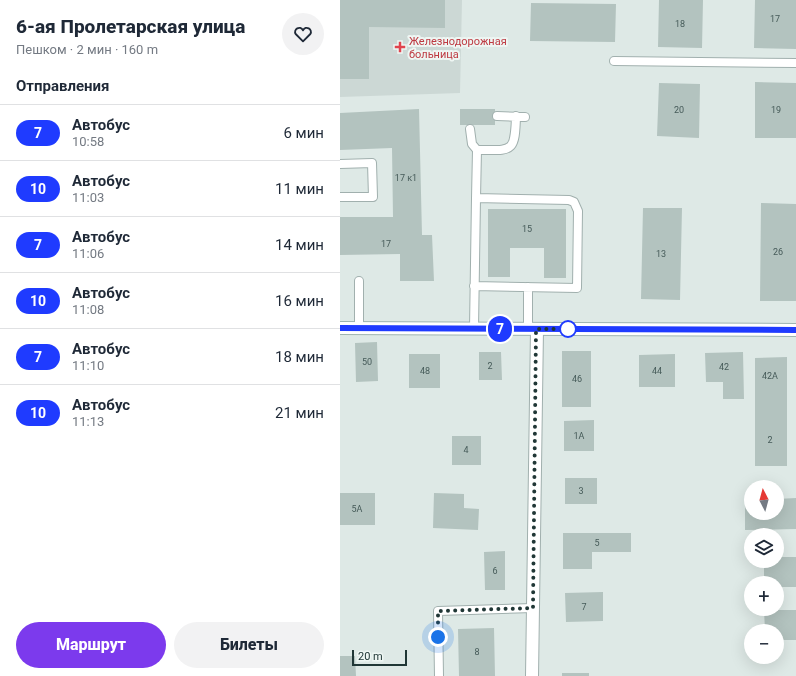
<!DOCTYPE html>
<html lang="ru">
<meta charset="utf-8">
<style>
:root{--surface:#fff;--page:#f2f2f3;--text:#1f2937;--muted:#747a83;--line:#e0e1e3;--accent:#7c3aed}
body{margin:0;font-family:Roboto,sans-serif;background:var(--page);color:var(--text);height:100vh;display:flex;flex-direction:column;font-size:15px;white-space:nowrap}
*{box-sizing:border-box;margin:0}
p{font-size:13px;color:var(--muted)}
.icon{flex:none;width:22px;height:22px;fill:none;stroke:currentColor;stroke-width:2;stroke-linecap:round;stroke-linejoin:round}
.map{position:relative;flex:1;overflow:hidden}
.drawer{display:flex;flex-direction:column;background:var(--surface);width:340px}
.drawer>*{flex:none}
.badge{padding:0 8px;border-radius:13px;font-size:14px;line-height:26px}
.needle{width:26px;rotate:354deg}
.controls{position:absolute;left:404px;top:480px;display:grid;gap:8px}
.controls a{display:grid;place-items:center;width:40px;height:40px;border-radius:50%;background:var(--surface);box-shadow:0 4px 16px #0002;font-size:20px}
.scale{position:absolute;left:12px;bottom:10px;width:55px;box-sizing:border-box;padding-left:4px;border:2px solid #203736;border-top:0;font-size:11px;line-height:14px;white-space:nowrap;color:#203736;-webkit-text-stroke:3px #eef6f3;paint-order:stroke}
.you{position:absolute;width:20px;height:20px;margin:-10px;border:3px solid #fff;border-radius:50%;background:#1a73e8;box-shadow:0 0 0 6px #1a73e833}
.map>.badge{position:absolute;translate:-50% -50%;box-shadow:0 0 0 2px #fff}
h2{padding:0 16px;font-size:15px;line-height:36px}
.round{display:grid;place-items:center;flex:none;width:42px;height:42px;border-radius:21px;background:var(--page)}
.headline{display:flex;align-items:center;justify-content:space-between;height:68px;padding:0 16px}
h1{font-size:19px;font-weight:800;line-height:30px}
.button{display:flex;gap:8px;margin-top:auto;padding:8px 16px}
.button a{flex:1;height:46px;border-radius:24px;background:var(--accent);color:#fff;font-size:16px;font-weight:800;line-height:46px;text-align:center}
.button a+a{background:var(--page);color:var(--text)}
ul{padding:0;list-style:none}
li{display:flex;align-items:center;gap:12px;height:56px;padding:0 16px;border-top:1px solid var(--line)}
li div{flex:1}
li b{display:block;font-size:15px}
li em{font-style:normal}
li .badge{min-width:44px;font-weight:700;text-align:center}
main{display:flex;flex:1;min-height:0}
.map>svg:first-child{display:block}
.built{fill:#ccd8d5}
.building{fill:#b3c3bf}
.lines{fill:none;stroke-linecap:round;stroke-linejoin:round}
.lane-casing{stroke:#a1b0ae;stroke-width:10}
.street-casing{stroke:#a1b0ae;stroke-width:14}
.secondary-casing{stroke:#9eb4b0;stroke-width:14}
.lane{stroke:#fff;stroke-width:8}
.street{stroke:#fff;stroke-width:12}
.secondary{stroke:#fff;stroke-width:12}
.line-casing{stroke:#fff;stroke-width:9}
.line{stroke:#1f3bff;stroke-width:6}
.walk{stroke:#203736;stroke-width:4;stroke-dasharray:0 7.2}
.health-dot{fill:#e0444e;stroke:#eef6f3;stroke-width:1.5}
.stop-dot{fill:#fff;stroke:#1f3bff;stroke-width:2}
.labels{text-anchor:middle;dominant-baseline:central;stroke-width:4;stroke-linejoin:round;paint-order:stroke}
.number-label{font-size:9px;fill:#455a58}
.health-label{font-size:11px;fill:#be3a42;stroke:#eef6f3;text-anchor:start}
</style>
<main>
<section class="drawer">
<div class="headline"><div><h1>6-ая Пролетарская улица</h1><p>Пешком · 2 мин · 160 m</p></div><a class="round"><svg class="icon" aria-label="heart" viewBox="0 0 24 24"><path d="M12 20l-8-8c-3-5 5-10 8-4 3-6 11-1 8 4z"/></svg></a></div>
<h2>Отправления</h2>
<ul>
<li><span class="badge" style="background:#1f3bff;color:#fff">7</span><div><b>Автобус</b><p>10:58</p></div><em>6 мин</em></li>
<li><span class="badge" style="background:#1f3bff;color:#fff">10</span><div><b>Автобус</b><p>11:03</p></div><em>11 мин</em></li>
<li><span class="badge" style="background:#1f3bff;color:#fff">7</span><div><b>Автобус</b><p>11:06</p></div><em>14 мин</em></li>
<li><span class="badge" style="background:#1f3bff;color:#fff">10</span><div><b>Автобус</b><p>11:08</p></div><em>16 мин</em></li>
<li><span class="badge" style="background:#1f3bff;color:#fff">7</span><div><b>Автобус</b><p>11:10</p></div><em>18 мин</em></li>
<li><span class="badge" style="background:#1f3bff;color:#fff">10</span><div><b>Автобус</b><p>11:13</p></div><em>21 мин</em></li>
</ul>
<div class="button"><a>Маршрут</a><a>Билеты</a></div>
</section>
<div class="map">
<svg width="456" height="676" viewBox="0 0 456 676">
<rect width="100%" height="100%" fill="#dee9e6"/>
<path class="built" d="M0 0H122L120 93 0 97Z"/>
<path class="building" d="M0 0H105V28L29 27V79H0Z
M319 0H363L362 48 318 47Z
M415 0H456V49L414 48Z
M191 3 276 4 275 42 190 41Z
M415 82 456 83V138H415Z
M319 83 360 84 359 138 317 136Z
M79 109 82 235H92L94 281H60V254L0 255V217H53L52 148 0 150V113Z
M120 109H155V125H120Z
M421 203 456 204V301H420Z
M303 208H342L340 300 301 299Z
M148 209H226V278H204V248H170V277H148Z
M37 342 38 381 16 382 15 343Z
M222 351H251V407H222Z
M139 352H161L162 380H139Z
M403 352 404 399H383V382H366L365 353Z
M69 354H100V388H69Z
M335 354V387H299V355Z
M447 357V466H415V358Z
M254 420V451H224V421Z
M112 436H141V465H112Z
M225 478H257V504H225Z
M0 493H35V525H0Z
M94 493 124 494V508L139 509 138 530 93 528Z
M456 498V529L405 530V499H411V513H437V499Z
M223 533H291V552H252V569H223Z
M165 551V590H145L144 552Z
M437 557H456V587H437V583H424V561H437Z
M263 592V621L226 622 225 593Z
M424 610H456V640H437V631H425Z
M154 628 155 676H119L118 629Z
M0 656H15L16 676H0Z
M222 673H249V676H222Z"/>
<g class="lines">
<g class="lane-casing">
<path id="lane" d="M274 61 456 63
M157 116 185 117
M130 129 132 144 137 150 136 198
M137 150C172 150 175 154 176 116
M0 164 32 163 33 197H0
M19 281V328
M188 287V329
M134 329 136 198 229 200 234 202 238 211 237 288 134 286
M99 676 98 611 193 608"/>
</g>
<g class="street-casing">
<path id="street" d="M192 676 197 329"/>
</g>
<g class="secondary-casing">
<path id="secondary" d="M0 328 456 330"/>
</g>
<use href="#lane" class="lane"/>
<use href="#street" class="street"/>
<use href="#secondary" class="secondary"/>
</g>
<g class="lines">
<g class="line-casing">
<path id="line" d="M0 328 456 330"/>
</g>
<use href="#line" class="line"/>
<path class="walk" d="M98 637V611L193 608 196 329H228"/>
</g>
<path class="health-dot" d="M58 41h4v4h4v4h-4v4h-4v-4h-4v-4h4z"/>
<circle class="stop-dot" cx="228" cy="329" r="8"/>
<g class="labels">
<g class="number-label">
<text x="435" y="19">17</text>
<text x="340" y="24">18</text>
<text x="339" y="110">20</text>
<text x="436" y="110">19</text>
<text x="66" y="178">17 к1</text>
<text x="187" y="229">15</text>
<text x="46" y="244">17</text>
<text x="438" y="252">26</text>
<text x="321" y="254">13</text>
<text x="27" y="362">50</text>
<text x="150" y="366">2</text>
<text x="384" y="367">42</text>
<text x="85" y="371">48</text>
<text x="317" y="371">44</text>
<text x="430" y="376">42А</text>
<text x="237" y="379">46</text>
<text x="239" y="436">1А</text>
<text x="430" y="440">2</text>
<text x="126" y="450">4</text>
<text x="241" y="491">3</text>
<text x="17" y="509">5А</text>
<text x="257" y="543">5</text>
<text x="155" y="571">6</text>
<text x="244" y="607">7</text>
<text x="137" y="652">8</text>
</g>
<g class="health-label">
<text x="69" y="41">Железнодорожная<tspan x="69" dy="13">больница</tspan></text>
</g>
</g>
</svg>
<div class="controls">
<a><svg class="needle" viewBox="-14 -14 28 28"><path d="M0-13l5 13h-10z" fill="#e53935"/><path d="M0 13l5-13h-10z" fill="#747a83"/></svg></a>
<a><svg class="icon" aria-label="layers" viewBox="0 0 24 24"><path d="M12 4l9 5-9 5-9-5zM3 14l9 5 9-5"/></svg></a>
<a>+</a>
<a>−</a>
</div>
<div class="scale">20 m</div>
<div class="you" style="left:98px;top:637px"></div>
<b class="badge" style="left:160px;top:329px;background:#1f3bff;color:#fff">7</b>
</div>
</main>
